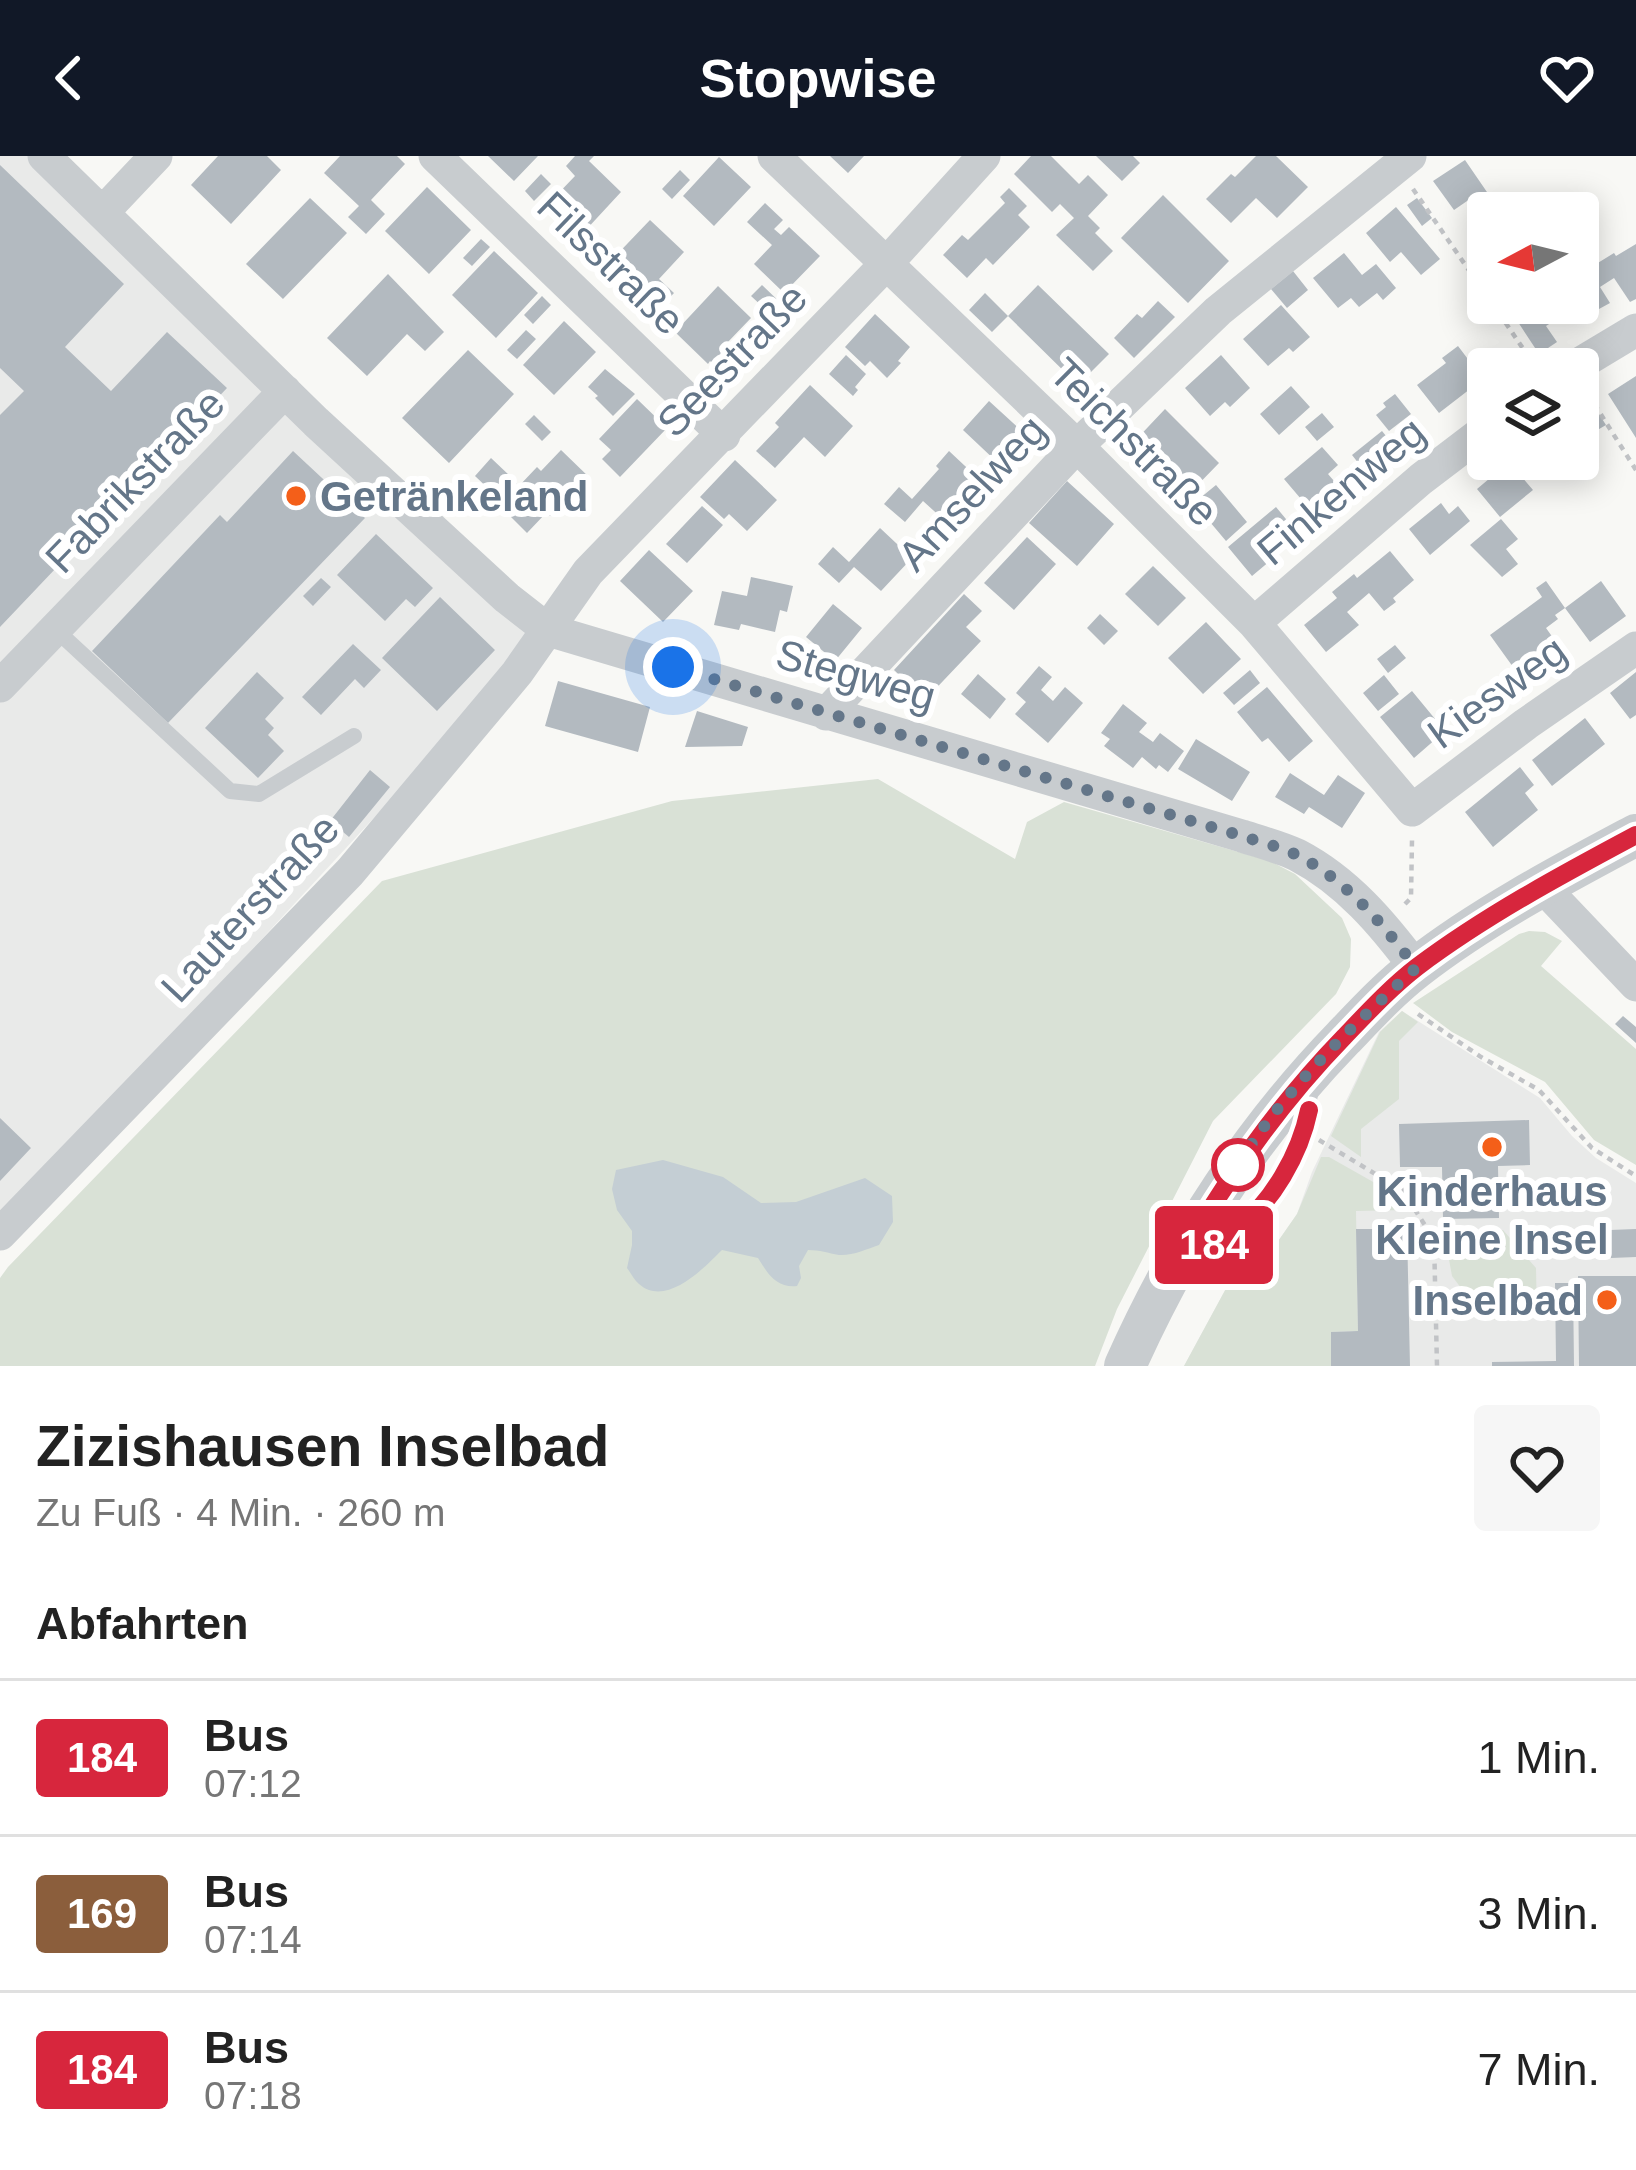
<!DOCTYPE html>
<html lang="de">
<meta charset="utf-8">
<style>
:root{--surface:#fff;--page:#f6f6f6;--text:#222;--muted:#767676;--line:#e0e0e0;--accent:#111827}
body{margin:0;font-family:Helvetica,sans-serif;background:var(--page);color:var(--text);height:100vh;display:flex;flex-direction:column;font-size:45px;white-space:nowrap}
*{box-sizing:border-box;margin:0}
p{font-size:39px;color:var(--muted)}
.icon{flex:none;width:66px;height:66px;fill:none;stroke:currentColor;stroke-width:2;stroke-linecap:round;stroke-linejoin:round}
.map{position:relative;height:1210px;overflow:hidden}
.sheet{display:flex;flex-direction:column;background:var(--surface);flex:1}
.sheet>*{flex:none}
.badge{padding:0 24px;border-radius:9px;font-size:42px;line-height:78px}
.needle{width:78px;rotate:263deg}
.buttons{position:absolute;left:1467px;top:36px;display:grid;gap:24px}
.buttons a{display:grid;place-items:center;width:132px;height:132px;border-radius:12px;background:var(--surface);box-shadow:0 6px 30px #0003;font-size:60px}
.you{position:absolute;width:60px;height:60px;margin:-30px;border:9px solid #fff;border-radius:50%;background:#1a73e8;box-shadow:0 0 0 18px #1a73e833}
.map>.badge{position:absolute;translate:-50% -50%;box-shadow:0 0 0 6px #fff}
h2{padding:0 36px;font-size:45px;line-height:108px}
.round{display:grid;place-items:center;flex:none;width:126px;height:126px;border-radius:12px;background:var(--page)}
.overview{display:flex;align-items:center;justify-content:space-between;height:204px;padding:0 36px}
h1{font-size:57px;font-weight:700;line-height:90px}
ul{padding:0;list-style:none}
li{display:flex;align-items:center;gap:36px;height:156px;padding:0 36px;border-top:3px solid var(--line)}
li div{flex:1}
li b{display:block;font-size:45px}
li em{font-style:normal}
li .badge{min-width:132px;font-weight:700;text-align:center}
header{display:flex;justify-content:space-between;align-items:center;height:156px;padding:0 36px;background:var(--accent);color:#fff;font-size:54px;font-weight:700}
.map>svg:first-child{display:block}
.built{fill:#e9eae9}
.green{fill:#d9e1d6}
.water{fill:#c4ced4}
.building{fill:#b3bac0}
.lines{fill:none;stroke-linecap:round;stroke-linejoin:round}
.path{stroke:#c1c3c6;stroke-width:4.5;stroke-dasharray:6 6;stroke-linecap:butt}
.service{stroke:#c8cccf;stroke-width:16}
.minor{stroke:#c8cccf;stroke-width:33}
.tertiary{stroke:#c8cccf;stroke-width:42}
.line-casing{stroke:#fff;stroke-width:27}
.line{stroke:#d7263d;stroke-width:18}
.walk{stroke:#647689;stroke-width:12;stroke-dasharray:0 21.6}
.poi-dot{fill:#f45f19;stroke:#fff;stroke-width:4.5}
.stop-dot{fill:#fff;stroke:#d7263d;stroke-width:6}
.labels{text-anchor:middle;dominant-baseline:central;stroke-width:12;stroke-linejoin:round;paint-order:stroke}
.street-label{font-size:42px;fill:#647689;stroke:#fff}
.poi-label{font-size:42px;font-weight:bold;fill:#647689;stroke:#fff;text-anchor:start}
</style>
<header><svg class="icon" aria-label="back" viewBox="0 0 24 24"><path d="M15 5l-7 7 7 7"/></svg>Stopwise<svg class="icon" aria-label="heart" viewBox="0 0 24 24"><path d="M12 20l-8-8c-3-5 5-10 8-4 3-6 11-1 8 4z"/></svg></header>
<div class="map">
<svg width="1636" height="1210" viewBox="0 0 1636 1210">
<rect width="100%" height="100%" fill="#f8f8f5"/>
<path class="built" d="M0 0H35L543 479 0 1066Z
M1402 855 1540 942 1572 980 1596 1002 1636 1027V1210H1184L1229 1127 1265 1104 1297 1058 1312 1016 1379 876Z"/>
<path class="green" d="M878 623 1015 703 1027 666 1064 646 1270 705 1295 718 1342 762 1351 783 1350 811 1336 838 1213 965 1117 1153 1095 1210H0V1122L8 1111 382 725 672 645Z
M1529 775 1545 776 1562 785 1541 810 1636 893V1009L1594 984 1545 926 1452 876 1413 847 1519 778Z
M1402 855 1418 866 1399 885V943L1361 973V1001L1331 980 1380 876Z
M1321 1001H1329L1391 1036 1405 1054 1356 1055 1358 1175 1331 1176V1210H1184L1229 1127 1265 1104 1297 1058Z
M1503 1074 1536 1112 1537 1161 1485 1164 1452 1120 1444 1076Z"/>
<path class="water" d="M663 1004 723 1021 761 1047 796 1046 865 1022 892 1040 893 1066 879 1089C867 1093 852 1100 839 1099 828 1097 820 1094 808 1094L799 1110 801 1122 797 1130C776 1132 768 1118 758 1102L722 1094C704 1112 666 1152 639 1128 634 1124 631 1117 627 1112L632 1089V1075L617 1054 612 1033 616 1014Z"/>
<path class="building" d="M218 0H267L281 14 231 68 191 29Z
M340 0H397L405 8 371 44 385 58 366 78 348 61 359 50 324 17Z
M488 0H538L514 25Z
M575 0H594L589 5 621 36 584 76 551 45 575 20 566 10Z
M830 0H864L848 17Z
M1031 0H1051L1079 28 1088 19 1108 39 1088 60 1100 72 1095 77 1113 95 1093 115 1056 79 1074 62 1060 48 1052 56 1014 18Z
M1096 0H1133L1140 7 1122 25Z
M1256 0H1276L1308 31 1277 62 1256 42 1231 67 1206 43 1231 18 1235 21Z
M719 1 751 31 714 70 683 40Z
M1465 4 1489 39 1474 50 1470 43 1454 54 1433 25Z
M0 9 124 128 65 191 111 235 167 176 227 232 0 471V259L24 235 0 212Z
M680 14 690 24 672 43 662 33Z
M541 18 551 28 534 45 525 35Z
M427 31 471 74 429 118 385 75Z
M1009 32 1027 50 1018 59 1030 71 993 109 986 102 967 122 943 99 962 79 968 84 1005 47 1000 41Z
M1163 39 1229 105 1188 147 1121 82Z
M310 42 347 77 283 143 246 108Z
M1417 42 1432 62 1422 70 1407 49Z
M765 47 783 64 774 73 781 79 789 71 820 100 784 137 754 108 772 89 747 66Z
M1396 51 1440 103 1421 119 1401 96 1390 106 1366 77Z
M650 64 684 96 659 123 674 137 658 154 643 140 640 143 605 111Z
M584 76 599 90 590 99 576 85Z
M481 83 490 91 472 110 463 102Z
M1636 88V143L1630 146 1614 122 1600 131 1610 147 1599 153 1584 129 1595 123 1588 113 1614 97 1616 100Z
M494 95 538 137 496 182 452 139Z
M1344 97 1362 119 1376 108 1396 132 1383 144 1377 137 1359 151 1351 142 1338 152 1313 122Z
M1293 115 1308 134 1287 152 1271 133Z
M388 118 444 176 425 195 407 178 367 220 327 182Z
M762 129 786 152 776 163 751 140Z
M1038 129 1109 198 1078 229 1008 160Z
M718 130 751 162 727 187 743 202 726 220 710 205 708 208 675 176Z
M985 137 1008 160 992 176 969 154Z
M542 140 551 149 533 168 524 159Z
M1158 145 1175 161 1134 202 1114 182 1137 158 1142 162Z
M1523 147H1582L1546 170 1557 186 1539 198 1518 166 1531 158Z
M1281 149 1310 181 1293 196 1289 192 1268 210 1243 183Z
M875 158 910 191 898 205 901 207 887 222 870 205 865 210 845 191Z
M564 165 596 196 554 239 523 209Z
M526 174 536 183 517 203 507 194Z
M1458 190 1483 223 1439 257 1417 229 1446 207 1442 202Z
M468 194 514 238 449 307 402 262Z
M846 199 866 218 855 231 858 234 853 240 829 218Z
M1221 199 1250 232 1230 251 1225 246 1210 260 1185 232Z
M605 213 635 238 613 260 595 242 598 240 588 231Z
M1636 220V282L1608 238Z
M810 229 853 270 825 301 804 281 775 312 756 295 779 271 775 267Z
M1291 230 1310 251 1279 279 1260 258Z
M1395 238 1411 258 1389 275 1376 259 1386 251 1383 247Z
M637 243 667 272 620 321 602 303 611 294 599 283Z
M989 245 1025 278 998 307 963 274Z
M1592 247 1606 269 1594 276 1581 255Z
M1165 253 1219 307 1185 342 1131 289Z
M1322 257 1334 271 1317 285 1305 271Z
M534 259 551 276 542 285 525 268Z
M1578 261 1594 287 1578 298Z
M1382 275 1404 302 1374 327 1352 299Z
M1322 291 1338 309 1328 318 1346 339 1318 363 1284 323Z
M561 294 591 323 571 343 568 341 550 360 546 357 527 377 497 347 516 327 519 330 537 311 541 315Z
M293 295 365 362 168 567 92 495 220 359 227 366Z
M949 295 980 324 944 364 923 345 905 366 884 348 899 331 912 343 939 313 936 310Z
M491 302 510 320 493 337 475 320Z
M735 304 777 344 747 375 729 358 724 363 700 341Z
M1509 306 1533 334 1500 361 1477 333Z
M1067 325 1114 368 1077 410 1029 367Z
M1216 329 1247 366 1226 385 1194 347Z
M1441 347 1449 358 1458 350 1470 365 1430 399 1409 373Z
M702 350 723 369 687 407 666 388Z
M1276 351 1300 380 1252 420 1228 391Z
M1501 363 1518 383 1506 393 1518 408 1502 421 1470 389Z
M880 372 912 402 881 435 854 411 839 427 818 408 833 391 849 406Z
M376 378 433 432 415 451 406 443 385 465 337 419Z
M1027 381 1056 408 1014 454 984 427Z
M649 394 693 435 663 466 620 425Z
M1390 395 1414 424 1393 442 1396 446 1384 455 1369 437 1347 456 1359 469 1326 496 1304 469 1337 442 1332 436 1354 418 1357 422Z
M1153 410 1186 442 1158 470 1125 438Z
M751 421 793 430 787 456 780 454 775 476 741 468 739 474 714 469 722 435 747 440Z
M321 422 331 431 313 450 303 440Z
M1546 425 1565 452 1601 425 1626 460 1590 486 1565 452 1555 459 1558 463 1546 472 1566 500 1526 529 1490 479 1542 441 1536 432Z
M964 438 982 455 966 471 981 485 925 544 894 514Z
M440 441 495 494 437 555 382 502Z
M833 448 862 472 835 505 806 481Z
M1100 458 1118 475 1104 489 1087 472Z
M1206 466 1241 503 1203 538 1168 502Z
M353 488 381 514 364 532 355 523 321 559 302 541Z
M1395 489 1406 502 1388 517 1377 503Z
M1039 510 1052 521 1041 534 1053 545 1065 531 1083 547 1048 587 1015 558 1026 546 1016 537Z
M1250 514 1260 527 1234 549 1223 537Z
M257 516 284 542 265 563 274 572 268 579 284 595 258 622 205 572Z
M1636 516V559L1630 563 1610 537Z
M978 518 1006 543 990 563 961 538Z
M1384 519 1399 538 1378 555 1363 537Z
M558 525 650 551 638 596 545 570Z
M1267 531 1313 585 1289 606 1268 582 1262 586 1237 556Z
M1412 535 1445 575 1414 602 1380 561Z
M1123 548 1147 567 1139 576 1153 586 1160 577 1184 595 1168 616 1159 609 1156 613 1142 601 1133 612 1104 590 1110 583 1101 577Z
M697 555 748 571 742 590 685 591Z
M1585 562 1605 588 1552 630 1532 604Z
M1196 583 1250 616 1232 645 1178 613Z
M1520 611 1534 629 1525 637 1538 654 1493 691 1465 656Z
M370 614 390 631 349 681 330 665Z
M1290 617 1324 639 1338 619 1365 637 1342 672 1309 651 1304 658 1275 641Z
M1623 860 1636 871V887L1615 868Z
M0 962 31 992 0 1025Z
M1529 964 1530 1009 1498 1010 1499 1062 1443 1063 1442 1011H1400L1399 968Z
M1356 1073H1407L1410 1210H1331V1176L1358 1175Z
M1636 1073V1101L1611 1102 1610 1074Z
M1578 1120H1636V1210H1579Z
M1555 1127H1573L1574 1210H1492V1206L1556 1205Z"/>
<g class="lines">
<path class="path" d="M1413 33 1488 142
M1492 147 1537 213
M1588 238 1636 314
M1405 748 1411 742 1412 684
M1418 858 1481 901 1539 934 1592 992 1636 1020
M1319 984 1402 1034 1434 1083 1437 1210"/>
<path class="service" d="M55 473 230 635 259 638 354 580
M1194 1099C1262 1063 1301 1009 1311 932"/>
<path class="minor" d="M44 0 316 266 507 442 548 474 1242 680C1260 686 1280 691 1297 699 1347 725 1383 768 1416 812
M435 0 724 279
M774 0 1077 290 1254 467 1412 654 1526 568 1636 492
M103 56 156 0
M1571 213 1636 174
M1254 467 1421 323 1488 272
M0 530 285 235
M826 558 1077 290 1218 155 1410 0
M1541 729 1636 829
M0 1078 350 716 517 517 588 416 886 108 984 0"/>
<path class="tertiary" d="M1125 1210C1179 1089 1251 977 1343 882 1366 858 1389 833 1416 812 1483 760 1561 719 1636 679"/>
</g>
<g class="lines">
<g class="line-casing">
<path id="line" d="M1309 954C1300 998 1272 1047 1236 1074 1218 1088 1197 1098 1178 1108 1225 1024 1277 950 1344 881 1367 857 1391 831 1417 811 1485 760 1561 719 1636 679"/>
</g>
<use href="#line" class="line"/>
<path class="walk" d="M673 511 1242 680C1260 686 1280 691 1297 699 1347 725 1383 768 1416 812 1351 871 1284 934 1238 1009"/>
</g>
<g class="poi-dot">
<circle cx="296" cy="340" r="12"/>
<circle cx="1492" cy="991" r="12"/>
<circle cx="1607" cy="1144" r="12"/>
</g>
<circle class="stop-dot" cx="1238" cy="1009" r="24"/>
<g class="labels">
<g class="street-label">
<text transform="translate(611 107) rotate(44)">Filsstraße</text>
<text transform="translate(732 204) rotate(-46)">Seestraße</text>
<text transform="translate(1134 286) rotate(45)">Teichstraße</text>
<text transform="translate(135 325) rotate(-46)">Fabrikstraße</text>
<text transform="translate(1341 335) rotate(-40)">Finkenweg</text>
<text transform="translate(972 337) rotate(-47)">Amselweg</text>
<text transform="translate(856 519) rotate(16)">Stegweg</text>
<text transform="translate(1497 536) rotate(-36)">Kiesweg</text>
<text transform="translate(250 752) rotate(-47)">Lauterstraße</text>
</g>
<g class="poi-label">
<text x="320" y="340">Getränkeland</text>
<text x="1492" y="1035" text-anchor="middle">Kinderhaus<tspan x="1492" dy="48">Kleine Insel</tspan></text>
<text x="1583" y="1144" text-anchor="end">Inselbad</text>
</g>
</g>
</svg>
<div class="buttons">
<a><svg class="needle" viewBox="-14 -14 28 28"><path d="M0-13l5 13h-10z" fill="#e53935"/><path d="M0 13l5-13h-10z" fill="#767676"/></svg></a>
<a><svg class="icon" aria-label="layers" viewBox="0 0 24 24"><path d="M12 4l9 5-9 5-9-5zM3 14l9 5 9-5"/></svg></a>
</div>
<div class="you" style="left:673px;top:511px"></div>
<b class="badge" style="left:1214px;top:1089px;background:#d7263d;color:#fff">184</b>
</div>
<section class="sheet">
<div class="overview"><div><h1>Zizishausen Inselbad</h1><p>Zu Fuß · 4 Min. · 260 m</p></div><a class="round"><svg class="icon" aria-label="heart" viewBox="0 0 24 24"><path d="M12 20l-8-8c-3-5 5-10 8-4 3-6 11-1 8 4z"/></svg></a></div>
<h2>Abfahrten</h2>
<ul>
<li><span class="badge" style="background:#d7263d;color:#fff">184</span><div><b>Bus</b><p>07:12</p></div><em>1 Min.</em></li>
<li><span class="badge" style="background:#8b5e3c;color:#fff">169</span><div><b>Bus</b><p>07:14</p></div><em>3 Min.</em></li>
<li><span class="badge" style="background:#d7263d;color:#fff">184</span><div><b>Bus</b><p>07:18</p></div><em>7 Min.</em></li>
</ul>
</section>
